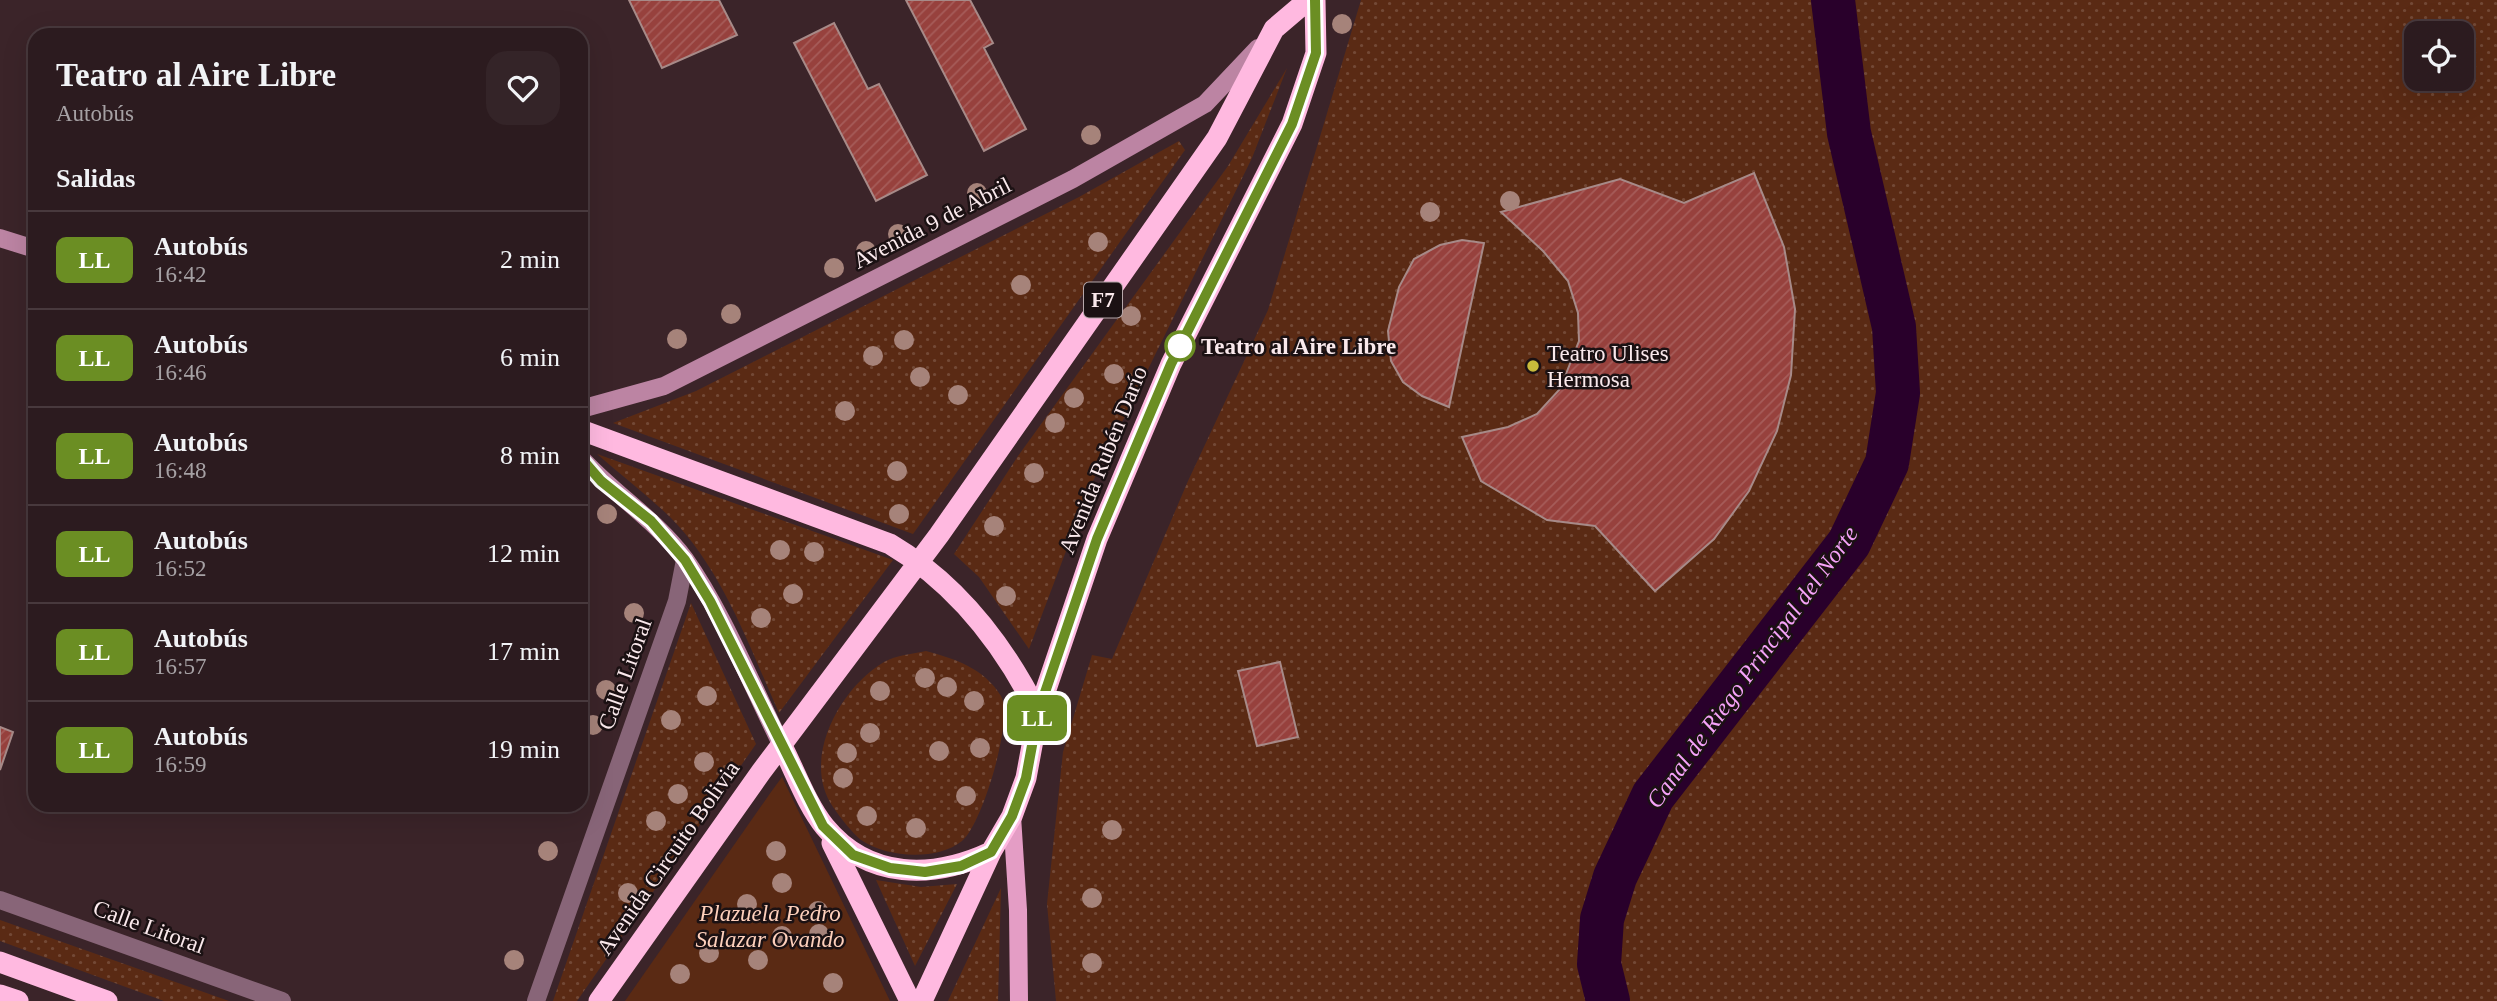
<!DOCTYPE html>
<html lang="es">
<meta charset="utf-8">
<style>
:root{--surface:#2c1b1f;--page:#342428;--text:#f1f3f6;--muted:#a6a1a4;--line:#48393d}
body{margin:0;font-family:"Times New Roman",serif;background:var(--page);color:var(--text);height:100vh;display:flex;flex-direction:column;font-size:26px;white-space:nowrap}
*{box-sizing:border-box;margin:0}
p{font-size:23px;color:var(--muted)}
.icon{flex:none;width:38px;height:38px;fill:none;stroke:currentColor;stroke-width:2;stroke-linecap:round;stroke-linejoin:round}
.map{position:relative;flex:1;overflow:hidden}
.drawer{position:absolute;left:28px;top:28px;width:560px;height:784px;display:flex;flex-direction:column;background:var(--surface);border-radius:21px;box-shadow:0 7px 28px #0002,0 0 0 2px var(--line)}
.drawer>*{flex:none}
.badge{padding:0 14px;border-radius:10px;font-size:24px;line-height:46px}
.fabs{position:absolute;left:2404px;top:21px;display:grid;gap:14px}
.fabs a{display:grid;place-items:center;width:70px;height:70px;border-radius:14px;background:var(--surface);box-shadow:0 7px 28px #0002,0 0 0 2px var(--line);font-size:35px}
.map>.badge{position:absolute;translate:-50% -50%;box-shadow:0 0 0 4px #fff}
h2{padding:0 28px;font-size:26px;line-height:63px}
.round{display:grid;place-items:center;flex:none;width:74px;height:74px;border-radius:21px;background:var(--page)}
.head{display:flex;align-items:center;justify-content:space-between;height:119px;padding:0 28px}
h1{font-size:33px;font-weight:800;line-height:52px}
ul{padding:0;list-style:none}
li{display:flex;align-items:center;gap:21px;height:98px;padding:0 28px;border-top:2px solid var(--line)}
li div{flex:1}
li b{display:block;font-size:26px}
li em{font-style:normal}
li .badge{min-width:77px;font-weight:700;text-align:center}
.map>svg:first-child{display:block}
.grass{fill:url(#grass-dots);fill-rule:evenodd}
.park{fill:#5a2a14}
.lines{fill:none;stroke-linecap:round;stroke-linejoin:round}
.canal{stroke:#29002b;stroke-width:44}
.building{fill:url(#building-hatch);stroke:#a78a88;stroke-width:2}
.street{stroke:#886578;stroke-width:18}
.secondary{stroke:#bc84a3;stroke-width:18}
.primary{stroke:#e49dc5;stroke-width:18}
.highway{stroke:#ffb9e0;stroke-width:21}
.tree{fill:#a6837a}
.line-casing{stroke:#fff;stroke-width:16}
.line{stroke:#6b8e23;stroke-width:10}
.stop-dot{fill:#fff;stroke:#6b8e23;stroke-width:3.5}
.poi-dot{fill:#c8bb3b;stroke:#1b1113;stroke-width:2.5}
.labels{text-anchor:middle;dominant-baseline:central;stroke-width:5;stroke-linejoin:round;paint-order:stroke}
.shield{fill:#1b1113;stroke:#b7a8ab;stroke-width:2}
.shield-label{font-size:21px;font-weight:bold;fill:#fae9ec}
.street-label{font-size:23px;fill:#fae9ec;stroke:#1b1113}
.stop-label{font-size:23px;font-weight:bold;fill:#fae9ec;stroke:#1b1113;text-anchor:start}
.poi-label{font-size:23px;fill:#fae9ec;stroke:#1b1113;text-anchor:start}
.park-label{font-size:23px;font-style:italic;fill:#fed0bc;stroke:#1b1113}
.water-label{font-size:24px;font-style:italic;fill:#f5a2f8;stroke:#1b1113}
</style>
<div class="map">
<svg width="2497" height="1001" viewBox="0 0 2497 1001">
<defs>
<pattern id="grass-dots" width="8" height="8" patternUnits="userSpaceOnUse" patternTransform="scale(1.75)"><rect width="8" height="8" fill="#5a2a14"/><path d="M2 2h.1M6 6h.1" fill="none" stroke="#734936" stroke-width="1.8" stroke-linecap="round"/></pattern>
<pattern id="building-hatch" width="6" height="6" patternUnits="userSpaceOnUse" patternTransform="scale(1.75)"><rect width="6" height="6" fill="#97413d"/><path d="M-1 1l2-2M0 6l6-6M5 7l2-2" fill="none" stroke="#a65c59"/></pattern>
</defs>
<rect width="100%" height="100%" fill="#3b2429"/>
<path class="grass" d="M1361 0H2497V1001H1056L1047 904 1063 752 1092 655 1112 659 1188 481 1268 310ZM2417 33H2462V79H2417Z
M1287 68 1252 158 1091 485 1029 649 979 577 954 554 1018 456 1228 166Z
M1179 141 1185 150 913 534 613 423 696 391 1079 197Z
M597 454 893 560 779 713C749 646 723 570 670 517 647 495 621 475 597 454Z
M691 603 756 744 577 1001H553Z
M926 651C955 659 984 668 1001 696 1014 719 982 825 962 841 937 861 887 858 861 840 852 833 840 817 833 807 800 759 841 687 884 662 896 655 913 654 926 651Z
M876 880 921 887 957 884 915 966Z
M1001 888 998 1001H948Z
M0 920 229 1001H164L0 941Z"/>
<path class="park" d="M782 777 890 1001H625L771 792Z"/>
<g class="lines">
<path class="canal" d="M1608 1001 1599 964 1602 919 1615 877 1653 796 1849 543 1887 463 1898 393 1894 327 1849 133 1833 0"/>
</g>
<path class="building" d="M629 0H719L737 35 662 68Z
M906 0H970L993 43 984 48 1026 129 984 151Z
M834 23 868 89 879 84 927 175 876 201 794 43Z
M1754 173 1784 247 1795 309 1791 375 1777 431 1749 491 1714 539 1655 591 1595 526 1547 520 1481 481 1462 437 1508 427 1537 414 1560 389 1579 341 1578 313 1568 281 1543 251 1501 212 1620 179 1684 203Z
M1462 240 1484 243 1449 407 1422 396 1403 382 1391 361 1388 331 1399 287 1414 259 1440 245Z
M1280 662 1298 737 1257 746 1238 671Z
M0 727 13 732 0 770Z"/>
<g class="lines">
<path class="street" d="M0 900 282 1001
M536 1001 677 601 685 560"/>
<path class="secondary" d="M0 238 35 249
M581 409 664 386 1073 179 1205 104 1258 48
M581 458C614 494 656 520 685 559 722 611 753 688 782 746"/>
<path class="primary" d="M1012 816 1018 910 1019 1001"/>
<path class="highway" d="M581 430 890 544C956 583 1004 645 1038 713
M782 746C795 771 807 805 825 827 869 880 933 879 991 852
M832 843 910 1001
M0 962 107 1001
M0 995 18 1001
M599 1001 761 772 939 535 1217 138 1274 29 1308 0
M922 1001 991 852 1012 816 1026 778 1038 713 1097 539 1171 364 1292 124 1316 53 1315 0"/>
</g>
<g class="tree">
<circle cx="1342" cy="24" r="10"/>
<circle cx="1091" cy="135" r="10"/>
<circle cx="977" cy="193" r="10"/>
<circle cx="1510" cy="201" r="10"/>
<circle cx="1430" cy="212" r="10"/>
<circle cx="898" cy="234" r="10"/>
<circle cx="1098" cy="242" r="10"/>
<circle cx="866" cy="251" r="10"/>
<circle cx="834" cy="268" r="10"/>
<circle cx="1021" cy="285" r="10"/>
<circle cx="731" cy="314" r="10"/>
<circle cx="1131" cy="316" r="10"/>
<circle cx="677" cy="339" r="10"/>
<circle cx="904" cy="340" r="10"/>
<circle cx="873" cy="356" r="10"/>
<circle cx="1114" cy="374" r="10"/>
<circle cx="920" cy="377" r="10"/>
<circle cx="958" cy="395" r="10"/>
<circle cx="1074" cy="398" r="10"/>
<circle cx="845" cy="411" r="10"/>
<circle cx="1055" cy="423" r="10"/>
<circle cx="897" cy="471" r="10"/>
<circle cx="1034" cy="473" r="10"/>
<circle cx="607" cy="514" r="10"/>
<circle cx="899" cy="514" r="10"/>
<circle cx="994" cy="526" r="10"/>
<circle cx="780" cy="550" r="10"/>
<circle cx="814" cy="552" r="10"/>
<circle cx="793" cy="594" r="10"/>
<circle cx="1006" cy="596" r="10"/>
<circle cx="634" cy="613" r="10"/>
<circle cx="761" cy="618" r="10"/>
<circle cx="925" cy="678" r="10"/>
<circle cx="947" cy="687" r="10"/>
<circle cx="606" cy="690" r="10"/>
<circle cx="880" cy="691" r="10"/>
<circle cx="707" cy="696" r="10"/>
<circle cx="974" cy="701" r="10"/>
<circle cx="671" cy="720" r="10"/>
<circle cx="593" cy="725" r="10"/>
<circle cx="870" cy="733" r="10"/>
<circle cx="980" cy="748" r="10"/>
<circle cx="939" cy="751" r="10"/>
<circle cx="847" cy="753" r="10"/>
<circle cx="704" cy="762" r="10"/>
<circle cx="843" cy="778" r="10"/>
<circle cx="678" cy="794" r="10"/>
<circle cx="966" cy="796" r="10"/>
<circle cx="867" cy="816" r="10"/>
<circle cx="656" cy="821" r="10"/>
<circle cx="916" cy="828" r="10"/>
<circle cx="1112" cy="830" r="10"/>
<circle cx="548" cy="851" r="10"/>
<circle cx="776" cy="851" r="10"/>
<circle cx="782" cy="883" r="10"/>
<circle cx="628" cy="893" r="10"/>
<circle cx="1092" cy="898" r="10"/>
<circle cx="747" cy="904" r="10"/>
<circle cx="818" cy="911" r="10"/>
<circle cx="819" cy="934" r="10"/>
<circle cx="782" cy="936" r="10"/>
<circle cx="709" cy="953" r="10"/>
<circle cx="514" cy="960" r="10"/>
<circle cx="758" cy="960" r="10"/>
<circle cx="1092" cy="963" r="10"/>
<circle cx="680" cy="974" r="10"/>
<circle cx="833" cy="983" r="10"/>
</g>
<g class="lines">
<g class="line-casing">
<path id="line" d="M581 458 601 481 651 521 685 560 710 601 823 826 853 855 890 868 925 872 961 866 991 852 1012 816 1026 778 1038 713 1097 539 1171 364 1292 124 1316 53 1315 0"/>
</g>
<use href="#line" class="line"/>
</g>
<circle class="stop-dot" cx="1180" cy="346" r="14"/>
<circle class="poi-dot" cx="1533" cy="366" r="7"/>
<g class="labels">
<rect class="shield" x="1084" y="282.5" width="38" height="35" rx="5"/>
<g class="shield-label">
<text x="1103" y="300">F7</text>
</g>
<g class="street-label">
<text transform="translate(932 223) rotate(-27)">Avenida 9 de Abril</text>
<text transform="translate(1103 460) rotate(-68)">Avenida Rubén Darío</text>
<text transform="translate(625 674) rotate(-70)">Calle Litoral</text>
<text transform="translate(668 858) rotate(-55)">Avenida Circuito Bolivia</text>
<text transform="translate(149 927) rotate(20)">Calle Litoral</text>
</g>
<g class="stop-label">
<text x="1201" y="346">Teatro al Aire Libre</text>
</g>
<g class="poi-label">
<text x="1547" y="353">Teatro Ulises<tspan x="1547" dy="26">Hermosa</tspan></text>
</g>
<g class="park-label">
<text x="770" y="913">Plazuela Pedro<tspan x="770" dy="26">Salazar Ovando</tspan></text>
</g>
<g class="water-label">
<text transform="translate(1752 667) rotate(-54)">Canal de Riego Principal del Norte</text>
</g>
</g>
</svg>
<div class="fabs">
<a><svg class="icon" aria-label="locate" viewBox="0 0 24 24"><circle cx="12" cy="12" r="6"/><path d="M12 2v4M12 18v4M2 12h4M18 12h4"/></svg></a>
</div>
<b class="badge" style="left:1037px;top:718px;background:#6b8e23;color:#fff">LL</b>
<section class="drawer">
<div class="head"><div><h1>Teatro al Aire Libre</h1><p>Autobús</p></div><a class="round"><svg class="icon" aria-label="heart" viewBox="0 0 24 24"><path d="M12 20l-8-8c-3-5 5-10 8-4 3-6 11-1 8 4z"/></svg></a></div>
<h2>Salidas</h2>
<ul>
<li><span class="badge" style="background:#6b8e23;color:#fff">LL</span><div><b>Autobús</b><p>16:42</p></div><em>2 min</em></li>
<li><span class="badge" style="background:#6b8e23;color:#fff">LL</span><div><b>Autobús</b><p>16:46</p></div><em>6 min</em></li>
<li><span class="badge" style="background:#6b8e23;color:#fff">LL</span><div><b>Autobús</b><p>16:48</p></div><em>8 min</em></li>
<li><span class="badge" style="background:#6b8e23;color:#fff">LL</span><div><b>Autobús</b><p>16:52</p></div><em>12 min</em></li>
<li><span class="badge" style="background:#6b8e23;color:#fff">LL</span><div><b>Autobús</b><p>16:57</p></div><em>17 min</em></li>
<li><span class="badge" style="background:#6b8e23;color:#fff">LL</span><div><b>Autobús</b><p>16:59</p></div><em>19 min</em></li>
</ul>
</section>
</div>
